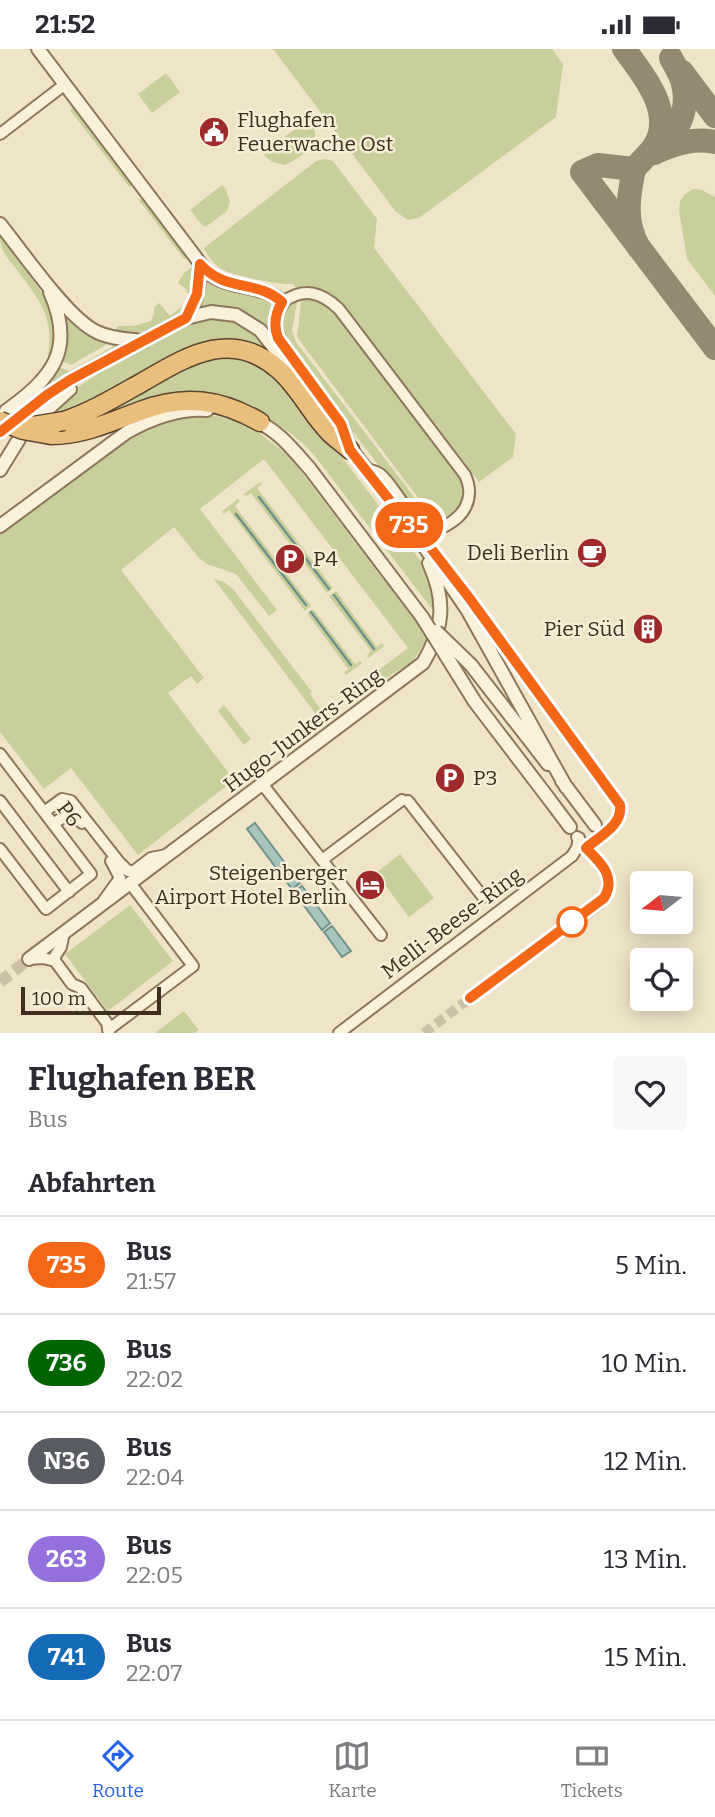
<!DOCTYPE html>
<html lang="de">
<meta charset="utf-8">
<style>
:root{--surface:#fff;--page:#f7f7f7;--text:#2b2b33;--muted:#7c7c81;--line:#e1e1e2;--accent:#2563eb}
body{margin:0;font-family:Bitter,serif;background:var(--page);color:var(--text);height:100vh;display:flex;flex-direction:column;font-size:26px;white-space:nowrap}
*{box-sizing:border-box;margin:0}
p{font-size:23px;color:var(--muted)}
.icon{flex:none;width:38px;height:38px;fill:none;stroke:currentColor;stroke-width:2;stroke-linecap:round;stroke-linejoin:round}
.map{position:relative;height:984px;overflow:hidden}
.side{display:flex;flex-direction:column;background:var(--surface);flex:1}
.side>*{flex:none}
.badge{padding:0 14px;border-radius:23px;font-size:24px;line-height:46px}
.needle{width:46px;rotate:254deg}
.buttons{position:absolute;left:630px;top:822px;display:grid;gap:14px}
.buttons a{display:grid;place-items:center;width:63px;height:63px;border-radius:7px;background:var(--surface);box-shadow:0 4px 18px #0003;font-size:35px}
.scale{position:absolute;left:21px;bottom:18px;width:140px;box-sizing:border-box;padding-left:7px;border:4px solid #3d2e20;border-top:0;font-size:19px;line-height:24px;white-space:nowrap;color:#3d2e20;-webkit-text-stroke:5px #f7eed8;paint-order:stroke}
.map>.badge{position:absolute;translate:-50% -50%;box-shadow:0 0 0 4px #fff}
h2{padding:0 28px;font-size:26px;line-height:63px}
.round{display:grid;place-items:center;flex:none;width:74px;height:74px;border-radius:7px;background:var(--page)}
.overview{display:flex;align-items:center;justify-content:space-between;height:119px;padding:0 28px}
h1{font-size:33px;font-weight:700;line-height:52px}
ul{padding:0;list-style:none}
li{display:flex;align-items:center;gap:21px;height:98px;padding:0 28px;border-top:2px solid var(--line)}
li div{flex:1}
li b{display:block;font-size:26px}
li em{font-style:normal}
li .badge{min-width:77px;font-weight:700;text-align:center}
.status{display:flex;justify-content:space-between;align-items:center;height:49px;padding:0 35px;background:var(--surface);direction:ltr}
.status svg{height:19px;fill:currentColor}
.dock{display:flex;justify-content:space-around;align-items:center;height:98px;border-top:2px solid var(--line);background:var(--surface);font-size:19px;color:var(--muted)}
.dock a{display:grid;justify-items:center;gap:4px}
.dock .selected{color:var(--accent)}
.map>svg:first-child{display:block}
.green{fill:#c9cf9b}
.water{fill:#a9c4bc;stroke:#6f938a;stroke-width:2}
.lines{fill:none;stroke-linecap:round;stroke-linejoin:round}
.stream{stroke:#6f938a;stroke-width:2.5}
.taxiway{stroke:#968974;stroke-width:24}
.minor-tunnel{stroke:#ccc0a6;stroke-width:10;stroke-dasharray:10 5;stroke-linecap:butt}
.tertiary-tunnel{stroke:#ccc0a6;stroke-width:12;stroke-dasharray:12 6;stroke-linecap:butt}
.minor-casing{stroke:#8d765c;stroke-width:14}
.tertiary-casing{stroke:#8d765c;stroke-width:16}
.trunk-casing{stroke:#5b4430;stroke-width:21}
.minor{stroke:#faf1dc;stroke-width:10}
.tertiary{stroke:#faf1dc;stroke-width:12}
.trunk{stroke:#eabe7c;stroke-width:18}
.tertiary-bridge-casing{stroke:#8d765c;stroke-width:16;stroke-linecap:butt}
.trunk-bridge-casing{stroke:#5b4430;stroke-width:21;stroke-linecap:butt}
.tertiary-bridge{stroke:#faf1dc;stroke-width:12}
.trunk-bridge{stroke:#eabe7c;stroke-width:18}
.line-casing{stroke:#fff;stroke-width:16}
.line{stroke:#f46717;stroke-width:10}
.stop-dot{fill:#fff;stroke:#f46717;stroke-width:3.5}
.labels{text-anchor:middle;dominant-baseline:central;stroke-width:5;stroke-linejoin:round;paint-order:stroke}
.poi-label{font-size:21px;fill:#3d2e20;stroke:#f7eed8;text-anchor:start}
.street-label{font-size:21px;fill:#3d2e20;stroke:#f7eed8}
</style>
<div class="status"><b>21:52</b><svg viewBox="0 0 49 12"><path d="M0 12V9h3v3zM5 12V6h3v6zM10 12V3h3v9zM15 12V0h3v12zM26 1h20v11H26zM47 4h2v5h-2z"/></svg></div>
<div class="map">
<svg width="715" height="984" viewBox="0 0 715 984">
<rect width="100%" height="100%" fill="#f0e4c8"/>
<path class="green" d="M273 0H552L563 15 556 68 419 169 408 171 396 163Z
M166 24 180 43 152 64 138 45Z
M75 58 132 132 130 139 70 61Z
M306 74 311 75C325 93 301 109 285 116 275 114 269 113 263 104L299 77Z
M325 110 333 112 377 170 374 199 516 385 513 408 479 433 350 264C335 246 320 234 296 240L293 235C279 236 233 227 222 220 213 215 208 207 204 199L316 112Z
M222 136 226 140 230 153 227 162 207 177H203L190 161Z
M693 140 702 141 715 148V247L687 210 679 162 680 152 684 146Z
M138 150H145L191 210H184Z
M0 187 50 254 57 285 52 307 48 306C55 265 36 247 13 216 5 206 0 200 0 187Z
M194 216 192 242 186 244 187 241 178 234 184 224Z
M206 231 216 236 268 249 272 257 269 277 266 279C248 261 222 255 197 260L204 232Z
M308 247 323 252 338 265 463 432C466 452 457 468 437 474L297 288 301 254 299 249Z
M295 250 297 254 292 281 296 293 430 469 431 474 417 465 409 456 285 294C280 276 277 262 295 250Z
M159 254 170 267 185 255V262C167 279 140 286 115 285L117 277H134L151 272 154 265V258Z
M71 268 108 291 106 296 71 316 62 312 68 286 66 269Z
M209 268C251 272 256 284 282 314L244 296 112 343 67 363 48 367 72 342 96 326 179 278Z
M114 293 126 295 18 364 15 363 45 337 59 318 70 322 112 298Z
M210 306 252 310 290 340 424 516 434 542 435 564 314 406C294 383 268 369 241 357L73 377Z
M210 366 232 370 253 379 290 408 428 589 413 612 356 648 346 651 343 648 408 599 264 410 200 460 277 561 269 567 236 525 207 515 199 509 174 478 121 521 204 629 197 635 191 627 168 644 234 731 138 806 71 719 44 740 0 683V484L129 386C156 371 180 367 210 366Z
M260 433 262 435 257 439 333 539 327 544 251 444 246 447 244 445Z
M238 450 240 452 235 457 311 557 305 562 229 461 224 465 222 462Z
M214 530 224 533 233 540 312 643 310 645 323 664 318 668Z
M336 542 377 598 382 594 384 597 369 609 367 606 371 602 329 547Z
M313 560 355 615 360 612 362 614 346 626 344 624 348 620 307 564Z
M224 656 251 690 244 696 218 662Z
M400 805 434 849 409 868 376 824Z
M130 856 173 912 108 962 65 905Z
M184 962 199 981 194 984H155Z"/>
<path class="water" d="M255 774 300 834 292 840 247 780Z
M302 837 330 874 322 881 294 843Z
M332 877 351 902 342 908 324 883Z"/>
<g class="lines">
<path class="stream" d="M259 448 329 540
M236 465 306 556
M334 546 374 600
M311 563 351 616"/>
<path class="taxiway" d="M624 0C643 25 677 66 653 99 647 107 640 113 634 120
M682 23 715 67
M658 102C678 94 694 89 715 93
M655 104C676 88 690 62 683 35 681 26 675 17 671 9
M639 199C624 172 628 149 634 120L598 116 582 123 715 299"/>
<path class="minor-tunnel" d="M424 984 511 918"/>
<path class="tertiary-tunnel" d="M0 933 29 910"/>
<g class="minor-casing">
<path id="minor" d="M0 85 64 36
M283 253C304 238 321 243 339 260L465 426C470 437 471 446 466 457 462 466 455 471 447 476 416 493 399 440 380 425 376 422 369 421 364 419
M0 705 91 825 46 860 0 800
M263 736 381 886
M0 752 69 843
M408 752 483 848
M44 763 62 750 71 752 119 813 128 822H134L151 809 166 806
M53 775 68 765 75 767 82 774
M322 811 402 751
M104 851 120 829 111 812
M29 910 43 909 55 912 72 935 81 939 107 974 109 984
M55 912V907L61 898 64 883
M511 918 598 855C624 831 593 807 577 788
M108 981 193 917 130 834
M339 984 572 807 577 799 579 789"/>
</g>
<g class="tertiary-casing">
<path id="tertiary" d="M38 0 206 222C228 242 261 234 283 253 272 269 273 283 284 298
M0 175C21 201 69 271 97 283 111 290 128 290 144 292
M186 269C198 253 199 234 200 215
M303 324 341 375 350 400
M6 362C52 329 76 301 50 243
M21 367 47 346 70 331 186 269 211 263 236 266 260 281 304 337
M38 369 70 340
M252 371C276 378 294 402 310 420L422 568
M346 394 413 481 468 562 566 738
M0 421 19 390
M0 477 127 383C152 369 178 359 207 361
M471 616 548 715
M562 732 595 776
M549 750 570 778
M29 910 423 614C444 578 446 552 429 514"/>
</g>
<g class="trunk-casing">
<path id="trunk" d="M64 372C91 363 116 348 141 334 186 308 231 278 279 321 299 338 311 365 330 384 336 390 344 395 350 401
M51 386C83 386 111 373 140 362 184 345 220 350 260 373"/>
</g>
<use href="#minor" class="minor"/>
<use href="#tertiary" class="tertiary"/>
<use href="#trunk" class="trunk"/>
<g class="tertiary-bridge-casing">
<path id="tertiary-bridge" d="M422 568 475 653 549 750
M436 582 471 616"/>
</g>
<g class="trunk-bridge-casing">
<path id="trunk-bridge" d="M0 372 23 381 51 386
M33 377 64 372"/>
</g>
<use href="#tertiary-bridge" class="tertiary-bridge"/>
<use href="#trunk-bridge" class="trunk-bridge"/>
</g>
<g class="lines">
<g class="line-casing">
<path id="line" d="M0 383 47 346 70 331 186 269 197 245 200 215C226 244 257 230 282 253 275 265 273 276 278 289L341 375 350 401 413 481 426 493 470 550 620 756C623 776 600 787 586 799 600 813 617 828 604 849L470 949"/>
</g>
<use href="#line" class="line"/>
</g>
<defs>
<g id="civic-disc" transform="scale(1.575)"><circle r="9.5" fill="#9e2a2b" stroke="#f7eed8"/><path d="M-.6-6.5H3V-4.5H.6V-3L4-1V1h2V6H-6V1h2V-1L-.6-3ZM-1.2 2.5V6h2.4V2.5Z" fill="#fff"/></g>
<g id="cafe-disc" transform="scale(1.575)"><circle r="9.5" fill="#9e2a2b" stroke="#f7eed8"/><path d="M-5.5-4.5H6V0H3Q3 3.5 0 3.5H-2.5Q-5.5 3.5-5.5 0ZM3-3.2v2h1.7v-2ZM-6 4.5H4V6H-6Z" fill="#fff"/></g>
<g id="parking-disc" transform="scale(1.575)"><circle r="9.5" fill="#9e2a2b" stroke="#f7eed8"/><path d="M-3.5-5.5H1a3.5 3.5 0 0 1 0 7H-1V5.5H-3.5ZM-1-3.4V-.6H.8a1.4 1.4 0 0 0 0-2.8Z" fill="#fff"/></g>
<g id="building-disc" transform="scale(1.575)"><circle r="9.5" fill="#9e2a2b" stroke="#f7eed8"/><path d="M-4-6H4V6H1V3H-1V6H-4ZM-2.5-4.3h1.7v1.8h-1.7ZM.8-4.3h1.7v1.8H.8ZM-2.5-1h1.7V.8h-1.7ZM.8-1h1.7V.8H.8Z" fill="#fff"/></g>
<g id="hotel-disc" transform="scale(1.575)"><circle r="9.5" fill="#9e2a2b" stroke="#f7eed8"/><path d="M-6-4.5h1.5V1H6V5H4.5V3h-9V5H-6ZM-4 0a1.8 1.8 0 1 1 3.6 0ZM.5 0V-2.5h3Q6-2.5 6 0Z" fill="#fff"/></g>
</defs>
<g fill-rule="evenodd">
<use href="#civic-disc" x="214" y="83"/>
<use href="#cafe-disc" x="592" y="504"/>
<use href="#parking-disc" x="290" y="510"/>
<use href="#building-disc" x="648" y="580"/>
<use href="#parking-disc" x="450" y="729"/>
<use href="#hotel-disc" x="370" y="836"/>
</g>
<circle class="stop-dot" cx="572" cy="873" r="14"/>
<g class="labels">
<g class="poi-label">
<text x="237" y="71">Flughafen<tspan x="237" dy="24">Feuerwache Ost</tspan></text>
<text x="569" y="504" text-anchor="end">Deli Berlin</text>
<text x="313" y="510">P4</text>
<text x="625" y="580" text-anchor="end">Pier Süd</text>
<text x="473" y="729">P3</text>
<text x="347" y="824" text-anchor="end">Steigenberger<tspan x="347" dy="24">Airport Hotel Berlin</tspan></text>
</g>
<g class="street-label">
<text transform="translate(303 681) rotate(-37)">Hugo-Junkers-Ring</text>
<text transform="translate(69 765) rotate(53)">P6</text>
<text transform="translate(452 874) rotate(-37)">Melli-Beese-Ring</text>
</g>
</g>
</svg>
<div class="buttons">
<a><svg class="needle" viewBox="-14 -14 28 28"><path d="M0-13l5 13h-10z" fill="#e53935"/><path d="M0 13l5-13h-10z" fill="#7c7c81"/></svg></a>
<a><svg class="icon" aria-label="locate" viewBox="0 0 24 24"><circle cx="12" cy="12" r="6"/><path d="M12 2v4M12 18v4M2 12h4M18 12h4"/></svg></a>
</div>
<div class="scale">100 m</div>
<b class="badge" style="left:409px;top:476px;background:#f46717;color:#fff">735</b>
</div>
<section class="side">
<div class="overview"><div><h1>Flughafen BER</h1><p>Bus</p></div><a class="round"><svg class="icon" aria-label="heart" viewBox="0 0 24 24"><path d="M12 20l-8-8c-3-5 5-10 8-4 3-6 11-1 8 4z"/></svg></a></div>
<h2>Abfahrten</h2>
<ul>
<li><span class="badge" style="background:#f46717;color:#fff">735</span><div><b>Bus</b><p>21:57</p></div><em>5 Min.</em></li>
<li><span class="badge" style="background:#006400;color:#fff">736</span><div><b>Bus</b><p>22:02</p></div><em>10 Min.</em></li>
<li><span class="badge" style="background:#595b62;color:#fff">N36</span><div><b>Bus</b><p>22:04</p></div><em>12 Min.</em></li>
<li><span class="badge" style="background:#9370db;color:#fff">263</span><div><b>Bus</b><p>22:05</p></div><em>13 Min.</em></li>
<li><span class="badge" style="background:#156ab8;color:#fff">741</span><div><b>Bus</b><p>22:07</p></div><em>15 Min.</em></li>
</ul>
</section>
<nav class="dock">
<a class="selected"><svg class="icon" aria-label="directions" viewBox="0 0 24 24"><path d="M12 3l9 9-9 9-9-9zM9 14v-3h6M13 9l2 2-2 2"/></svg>Route</a>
<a><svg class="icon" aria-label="map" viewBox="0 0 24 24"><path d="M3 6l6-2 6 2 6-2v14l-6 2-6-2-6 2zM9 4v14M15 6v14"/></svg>Karte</a>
<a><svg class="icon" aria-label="tickets" viewBox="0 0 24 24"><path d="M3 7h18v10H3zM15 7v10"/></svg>Tickets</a>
</nav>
